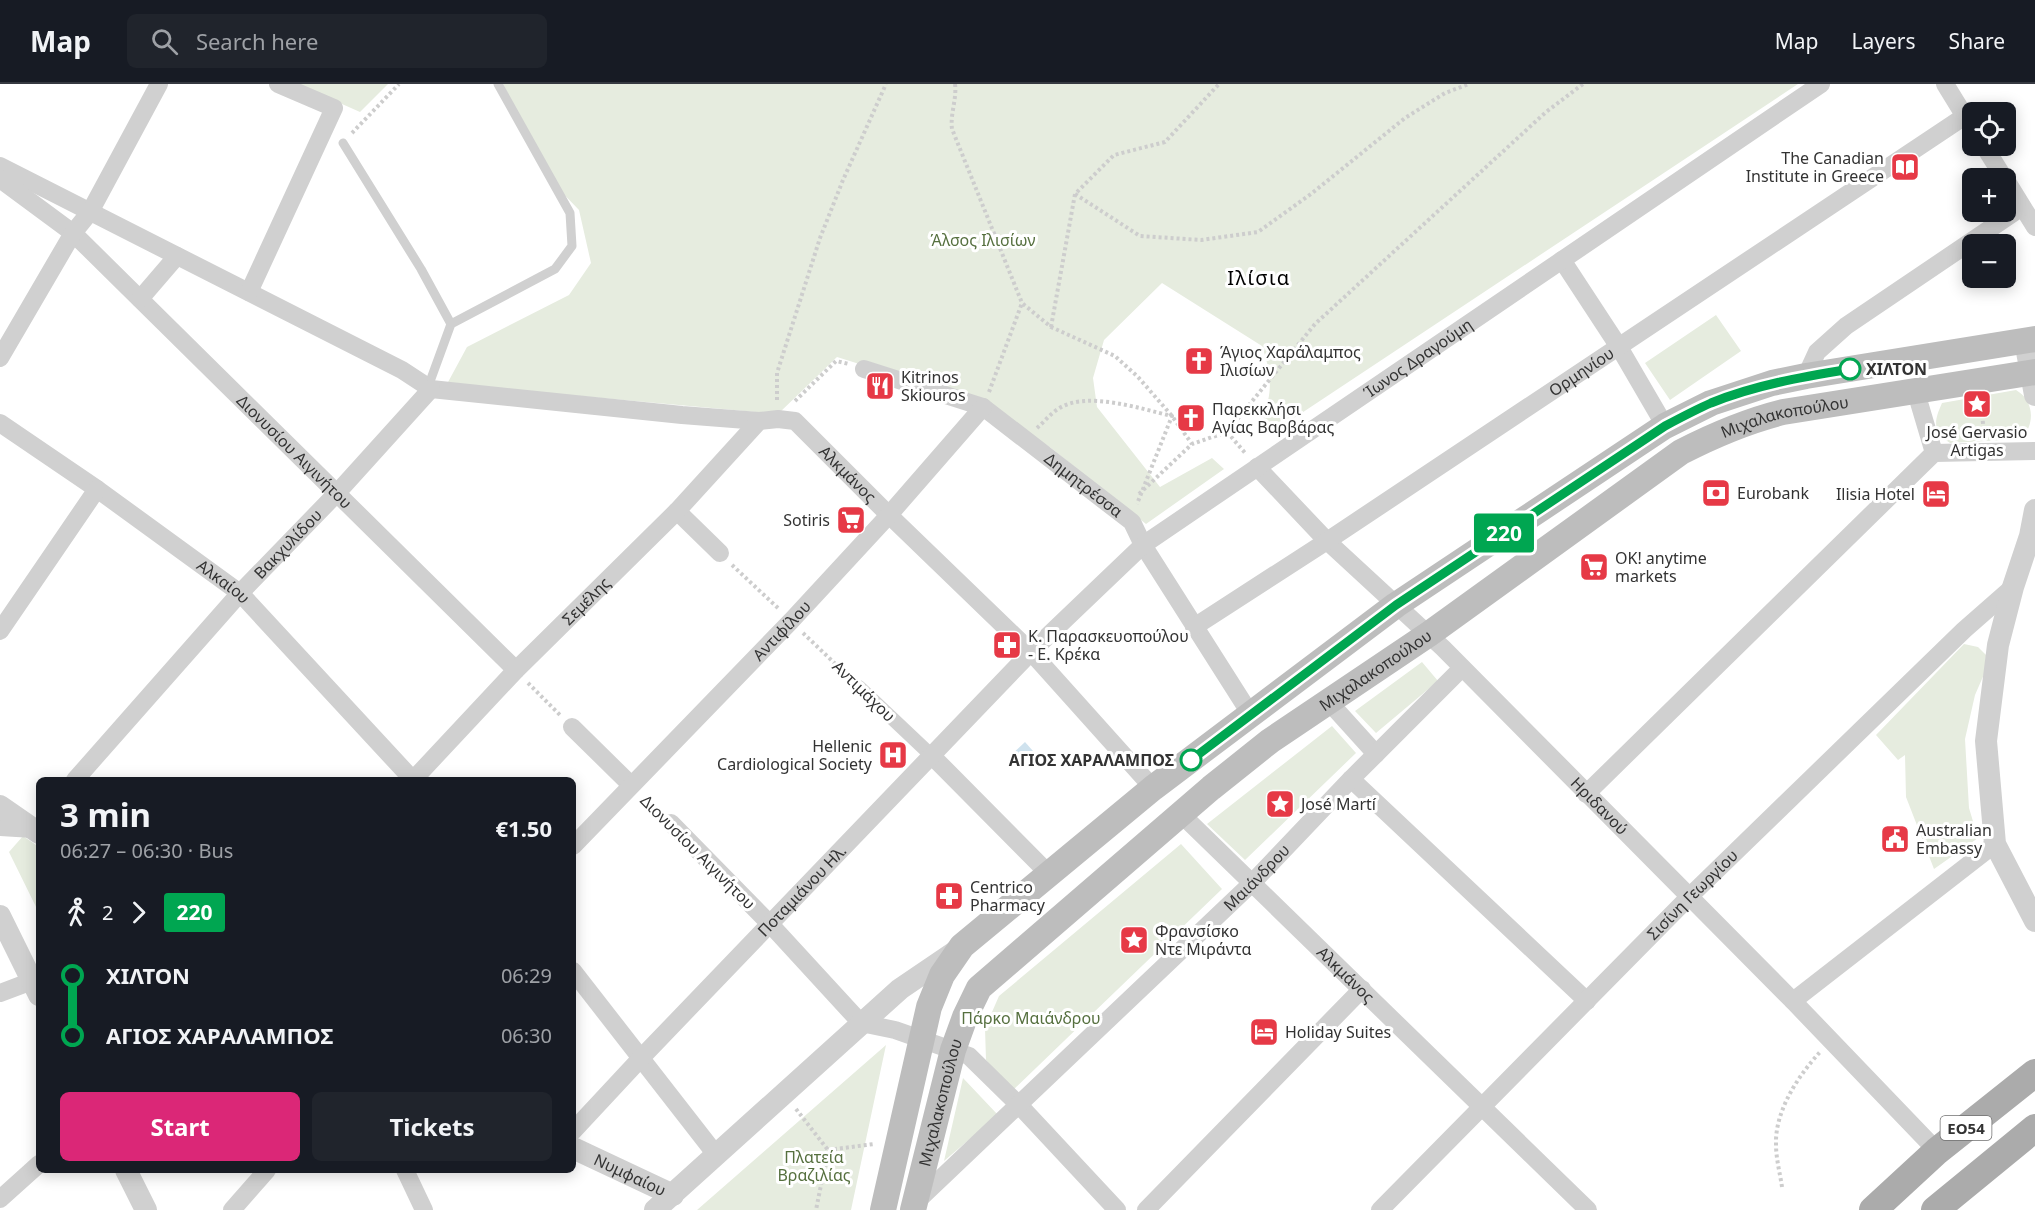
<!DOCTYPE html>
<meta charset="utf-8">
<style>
:root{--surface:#171b24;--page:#20242c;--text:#f1f3f6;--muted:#9ea1a6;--line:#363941;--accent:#db2777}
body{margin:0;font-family:"Noto Sans",sans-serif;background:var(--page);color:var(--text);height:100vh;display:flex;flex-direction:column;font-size:22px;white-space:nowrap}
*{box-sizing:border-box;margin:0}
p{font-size:20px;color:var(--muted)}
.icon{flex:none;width:33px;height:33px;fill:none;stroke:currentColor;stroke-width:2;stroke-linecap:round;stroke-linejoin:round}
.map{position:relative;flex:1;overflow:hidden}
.side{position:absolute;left:36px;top:693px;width:540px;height:396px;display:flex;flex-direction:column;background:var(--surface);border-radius:9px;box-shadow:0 3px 15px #0003}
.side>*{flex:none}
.badge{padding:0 12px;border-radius:4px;font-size:21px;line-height:39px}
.buttons{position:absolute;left:1962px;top:18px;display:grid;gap:12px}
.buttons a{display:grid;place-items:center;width:54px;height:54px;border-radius:9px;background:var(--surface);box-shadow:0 3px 15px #0003;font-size:30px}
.map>.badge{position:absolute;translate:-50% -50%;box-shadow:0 0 0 3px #fff}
.legs{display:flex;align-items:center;gap:9px;height:66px;padding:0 24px;font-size:20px}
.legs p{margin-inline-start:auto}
.head{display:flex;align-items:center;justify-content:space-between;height:102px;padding:0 24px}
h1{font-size:33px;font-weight:700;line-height:45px}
.button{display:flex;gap:12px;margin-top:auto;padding:12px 24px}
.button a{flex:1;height:69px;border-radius:9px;background:var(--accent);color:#fff;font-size:24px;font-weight:700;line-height:69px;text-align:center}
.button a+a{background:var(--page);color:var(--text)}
ul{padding:0 24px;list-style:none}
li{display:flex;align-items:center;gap:21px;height:60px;font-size:22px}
li i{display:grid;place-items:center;width:9px;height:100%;margin:0 8px;background:currentColor}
li i::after{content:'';width:15px;height:15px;margin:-8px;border:4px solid;border-radius:50%;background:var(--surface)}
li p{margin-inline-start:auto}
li:first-child i{background:linear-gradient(#0000 50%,currentColor 0)}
li:last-child i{background:linear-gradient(currentColor 50%,#0000 0)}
header{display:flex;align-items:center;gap:36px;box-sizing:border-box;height:84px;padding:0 30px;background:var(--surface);border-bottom:2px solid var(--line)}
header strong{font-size:28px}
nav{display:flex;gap:33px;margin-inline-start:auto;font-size:21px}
.search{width:420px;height:54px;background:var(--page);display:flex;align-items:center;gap:15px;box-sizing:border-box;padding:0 21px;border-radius:9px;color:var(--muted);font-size:22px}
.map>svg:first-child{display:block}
.green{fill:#e6ecdf}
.water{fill:#cfe2ee}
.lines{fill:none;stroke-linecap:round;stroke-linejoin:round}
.path{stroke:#cdcdcd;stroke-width:4;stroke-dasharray:3 3;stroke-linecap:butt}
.service{stroke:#d0d0d0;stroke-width:9}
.pedestrian{stroke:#d0d0d0;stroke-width:14}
.minor{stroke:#d0d0d0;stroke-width:18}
.tertiary{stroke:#d0d0d0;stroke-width:22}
.secondary{stroke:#bdbdbd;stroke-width:26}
.primary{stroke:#ababab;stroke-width:28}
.line-1-casing{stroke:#fff;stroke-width:14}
.line-1{stroke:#00a651;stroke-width:9}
.stop-1-dot{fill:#fff;stroke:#00a651;stroke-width:3}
.labels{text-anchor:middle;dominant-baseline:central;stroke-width:6;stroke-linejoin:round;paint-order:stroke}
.shield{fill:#fff;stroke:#707070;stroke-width:1.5}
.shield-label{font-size:15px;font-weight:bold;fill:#333}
.poi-label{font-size:16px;fill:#333;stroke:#fff;text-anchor:start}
.park-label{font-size:16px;fill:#56703f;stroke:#fff}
.street-label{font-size:16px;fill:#333;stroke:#fff}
.stop-label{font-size:16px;font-weight:bold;fill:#333;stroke:#fff;text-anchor:start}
.quarter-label{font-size:20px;letter-spacing:1.5px;fill:#000;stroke:#fff}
</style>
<header>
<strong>Map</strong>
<div class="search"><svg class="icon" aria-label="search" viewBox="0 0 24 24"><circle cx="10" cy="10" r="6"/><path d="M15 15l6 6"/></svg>Search here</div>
<nav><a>Map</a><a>Layers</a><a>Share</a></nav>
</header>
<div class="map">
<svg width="2035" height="1126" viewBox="0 0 2035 1126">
<rect width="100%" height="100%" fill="#fff"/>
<path class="green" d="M297 0H388L360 28Z
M503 0H1798L1270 350 1262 337C1273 307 1272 292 1262 262L1162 199 1104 256 1093 294 1097 323 1160 403 1212 374 1224 385 1146 440 1051 364 984 319 837 273 778 330 447 300 467 263 569 211 591 179 579 126 551 97Z
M1716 231 1741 267 1670 316 1645 279Z
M2016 306C2035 317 2035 341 2021 355L1950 359C1932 347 1934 337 1942 319Z
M1964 560 1978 563 1986 571 1985 588 1975 611 1965 655 1969 724 1978 754 1934 785 1906 713 1905 671 1898 676 1876 651Z
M1422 578 1438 597 1376 649 1355 627Z
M1332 642 1356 669 1245 776 1207 740Z
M23 752 39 763V829L9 768Z
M1181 760 1222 805 1012 1007 986 976 985 944 999 912Z
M886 961 851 1126H697Z
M963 994 998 1031 944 1077Z"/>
<path class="water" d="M1025 658 1033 667 1018 682 1009 673Z"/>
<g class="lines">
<path class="path" d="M955 0C957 15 950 30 952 45L1022 219 1051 243 1115 272 1138 293 1172 332 1192 360
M352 49 399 0
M1075 110 1140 152 1201 156 1258 148 1311 110 1405 34 1445 9 1469 0
M1051 243 1075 110 1114 71 1165 58 1219 0
M989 308 1022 219
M777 316V289L820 154 843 96 886 0
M795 317 836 277 849 280
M1981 319 1984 350
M1037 344C1044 338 1050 330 1058 325 1086 306 1141 325 1172 332L1137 420
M1227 348 1246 370
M1139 410 1192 360 1227 348 1315 240 1546 28 1583 0
M732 481 779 525
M803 549 848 592
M528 599 561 632
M645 715 659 728
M796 1025 828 1066 816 1126
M828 1066 874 1060
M1782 1103C1780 1089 1776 1075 1776 1060 1775 1027 1798 992 1820 968"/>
<path class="service" d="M343 59 421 185 451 240 428 303
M451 240 555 185 572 162 570 129 498 0"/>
<path class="pedestrian" d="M859 603 932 672"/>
<g class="minor">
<path d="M1945 0 1972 44"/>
<path d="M1984 62 2004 94"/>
<path id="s1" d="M0 82 402 286 431 305 682 331 759 337 778 335 795 337 889 431 1031 568 1153 704"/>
<path id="s2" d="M0 95 73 149 516 586"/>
<path d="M2006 96 2035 143"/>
<path d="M1562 176 1619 263 1665 342"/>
<path d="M249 208 334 24 278 0"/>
<path d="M140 215 177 172"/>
<path d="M0 274 73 149 90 128 159 0"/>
<path id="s3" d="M864 285 983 323 1132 438 1143 461 1251 631"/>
<path d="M1806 292 1817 268 1846 242 2022 123"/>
<path d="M1915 305 1934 369 2035 367"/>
<path id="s4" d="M0 339 97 405 240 509 413 696"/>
<path id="s5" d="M1257 383 1327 457 1443 564 1793 917 1937 1067"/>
<path d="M677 427 720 469"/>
<path id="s6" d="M1194 543 1327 457 1965 32"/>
<path d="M0 547 97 405"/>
<path d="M1329 618 1376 670"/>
<path d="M572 643 631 701"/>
<path d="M932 672 1049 790"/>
<path d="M1351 695 1587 917"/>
<path id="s7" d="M75 696 240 509 337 409 431 305"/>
<path id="s8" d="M413 696 516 586 677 427 759 337"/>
<path d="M1586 710 1934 369"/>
<path id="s9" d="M1181 730 1588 1126"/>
<path d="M671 739 770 840 861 939 895 946 969 972 1019 1021 1117 1126"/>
<path d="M0 743 33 745 34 743"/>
<path id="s10" d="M573 762 791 537 889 431 983 323"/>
<path d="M573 887 717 1072"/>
<path d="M0 909 32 897"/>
<path d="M1793 917 1995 760"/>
<path id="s11" d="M573 1047 641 974 1031 568 1143 461 1821 0"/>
<path d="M405 1086 424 1126"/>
<path d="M0 1115 39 1080"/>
<path id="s12" d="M915 1119 1252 799 1351 695 1462 584"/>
<path d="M232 1126 267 1086"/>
<path d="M1146 1126 1362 905"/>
<path id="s13" d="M1380 1126 1689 813 1964 546 2013 503"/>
</g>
<g class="tertiary">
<path d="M2025 257 2035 311"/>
<path d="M2035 426 2030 452 2013 503 1998 561 1986 657 1995 760 2035 837"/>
<path d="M0 722 39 749"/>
<path d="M0 832 39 911"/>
<path id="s14" d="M573 1064 673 1111"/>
<path d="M126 1086 146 1126"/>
<path d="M655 1126 900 905 956 867"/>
</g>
<g class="secondary">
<path d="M883 1126 929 923 942 891 962 862 1153 704 1396 521 1665 342 1711 319 1772 299 1806 292 2035 255"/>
<path id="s15" d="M913 1126 953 966 965 933 979 904 1211 704 1270 657 1429 550 1681 368C1714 351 1747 337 1783 328L2035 288"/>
</g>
<path class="primary" d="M1873 1126 1937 1067 2035 989
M1935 1126 2035 1044"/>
</g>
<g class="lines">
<g class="line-1-casing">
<path id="line-1" d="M1191 676 1396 521 1665 342C1680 334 1695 326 1711 319 1755 301 1802 293 1850 285"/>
</g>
<use href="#line-1" class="line-1"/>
</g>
<defs>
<g id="library-square" transform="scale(1.5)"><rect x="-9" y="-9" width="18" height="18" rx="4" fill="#e63946" stroke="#fff"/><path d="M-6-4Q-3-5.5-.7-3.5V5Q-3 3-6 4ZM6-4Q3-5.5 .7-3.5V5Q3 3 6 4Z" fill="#fff"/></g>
<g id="church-square" transform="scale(1.5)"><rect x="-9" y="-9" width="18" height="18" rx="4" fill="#e63946" stroke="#fff"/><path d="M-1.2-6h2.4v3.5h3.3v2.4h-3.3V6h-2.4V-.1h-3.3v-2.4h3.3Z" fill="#fff"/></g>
<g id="restaurant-square" transform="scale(1.5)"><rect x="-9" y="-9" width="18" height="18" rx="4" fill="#e63946" stroke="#fff"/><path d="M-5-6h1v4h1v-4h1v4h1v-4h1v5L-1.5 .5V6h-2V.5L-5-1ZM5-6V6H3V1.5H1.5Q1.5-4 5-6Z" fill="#fff"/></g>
<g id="sight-square" transform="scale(1.5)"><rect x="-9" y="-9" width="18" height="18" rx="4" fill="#e63946" stroke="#fff"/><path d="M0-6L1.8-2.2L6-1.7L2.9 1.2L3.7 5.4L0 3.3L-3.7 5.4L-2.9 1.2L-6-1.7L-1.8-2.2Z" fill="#fff"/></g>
<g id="bank-square" transform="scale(1.5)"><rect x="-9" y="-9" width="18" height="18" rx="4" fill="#e63946" stroke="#fff"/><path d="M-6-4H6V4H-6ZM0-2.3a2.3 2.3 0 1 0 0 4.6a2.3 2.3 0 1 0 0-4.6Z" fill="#fff"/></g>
<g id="hotel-square" transform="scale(1.5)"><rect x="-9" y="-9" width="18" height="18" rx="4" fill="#e63946" stroke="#fff"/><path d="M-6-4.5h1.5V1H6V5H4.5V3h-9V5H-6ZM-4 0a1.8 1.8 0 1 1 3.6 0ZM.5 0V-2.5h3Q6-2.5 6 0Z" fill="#fff"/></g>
<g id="supermarket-square" transform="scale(1.5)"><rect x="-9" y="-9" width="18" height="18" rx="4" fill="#e63946" stroke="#fff"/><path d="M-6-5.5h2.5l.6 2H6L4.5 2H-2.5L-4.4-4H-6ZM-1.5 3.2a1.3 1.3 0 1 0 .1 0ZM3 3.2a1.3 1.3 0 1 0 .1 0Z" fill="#fff"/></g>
<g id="pharmacy-square" transform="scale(1.5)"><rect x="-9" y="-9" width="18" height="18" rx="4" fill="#e63946" stroke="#fff"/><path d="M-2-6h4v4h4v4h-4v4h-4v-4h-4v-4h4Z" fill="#fff"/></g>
<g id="hospital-square" transform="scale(1.5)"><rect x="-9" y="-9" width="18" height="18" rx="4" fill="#e63946" stroke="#fff"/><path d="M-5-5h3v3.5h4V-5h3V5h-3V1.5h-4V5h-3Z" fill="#fff"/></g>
<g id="civic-square" transform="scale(1.5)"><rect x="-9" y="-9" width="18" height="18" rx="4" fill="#e63946" stroke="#fff"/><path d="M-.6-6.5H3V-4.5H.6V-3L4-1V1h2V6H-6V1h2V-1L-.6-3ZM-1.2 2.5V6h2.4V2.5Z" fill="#fff"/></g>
</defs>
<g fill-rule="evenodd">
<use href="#library-square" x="1905" y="83"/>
<use href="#church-square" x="1199" y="277"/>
<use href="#restaurant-square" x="880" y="302"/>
<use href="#sight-square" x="1977" y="320"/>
<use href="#church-square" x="1191" y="334"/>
<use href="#bank-square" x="1716" y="409"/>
<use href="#hotel-square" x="1936" y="410"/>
<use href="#supermarket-square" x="851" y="436"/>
<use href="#supermarket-square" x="1594" y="483"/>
<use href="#pharmacy-square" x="1007" y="561"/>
<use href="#hospital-square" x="893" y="671"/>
<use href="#sight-square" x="1280" y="720"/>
<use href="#civic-square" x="1895" y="755"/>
<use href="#pharmacy-square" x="949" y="812"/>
<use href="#sight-square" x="1134" y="856"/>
<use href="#hotel-square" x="1264" y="948"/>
</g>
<g class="stop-1-dot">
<circle cx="1850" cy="285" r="10"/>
<circle cx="1191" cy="676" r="10"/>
</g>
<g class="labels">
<rect class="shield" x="1940.5" y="1032" width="51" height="24" rx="4.5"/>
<g class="shield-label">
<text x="1966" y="1044">ΕΟ54</text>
</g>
<g class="poi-label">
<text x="1884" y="74" text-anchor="end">The Canadian<tspan x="1884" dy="18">Institute in Greece</tspan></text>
<text x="1220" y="268">Άγιος Χαράλαμπος<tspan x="1220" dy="18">Ιλισίων</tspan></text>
<text x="901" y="293">Kitrinos<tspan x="901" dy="18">Skiouros</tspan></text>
<text x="1212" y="325">Παρεκκλήσι<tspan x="1212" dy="18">Αγίας Βαρβάρας</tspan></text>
<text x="1977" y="348" text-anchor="middle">José Gervasio<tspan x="1977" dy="18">Artigas</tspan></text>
<text x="1737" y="409">Eurobank</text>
<text x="1915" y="410" text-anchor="end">Ilisia Hotel</text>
<text x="830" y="436" text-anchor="end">Sotiris</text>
<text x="1615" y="474">OK! anytime<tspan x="1615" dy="18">markets</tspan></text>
<text x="1028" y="552">Κ. Παρασκευοπούλου<tspan x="1028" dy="18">- Ε. Κρέκα</tspan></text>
<text x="872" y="662" text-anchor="end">Hellenic<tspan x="872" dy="18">Cardiological Society</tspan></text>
<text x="1301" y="720">José Martí</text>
<text x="1916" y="746">Australian<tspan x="1916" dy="18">Embassy</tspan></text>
<text x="970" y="803">Centrico<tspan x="970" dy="18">Pharmacy</tspan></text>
<text x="1155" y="847">Φρανσίσκο<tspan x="1155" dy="18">Ντε Μιράντα</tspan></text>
<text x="1285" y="948">Holiday Suites</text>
</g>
<g class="park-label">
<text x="983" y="156">Άλσος Ιλισίων</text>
<text x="1031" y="934">Πάρκο Μαιάνδρου</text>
<text x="814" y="1073">Πλατεία<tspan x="814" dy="18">Βραζιλίας</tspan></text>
</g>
<g class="street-label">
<text stroke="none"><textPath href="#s11" startOffset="1150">Ίωνος Δραγούμη</textPath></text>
<text stroke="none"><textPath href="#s6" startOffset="464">Ορμηνίου</textPath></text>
<text stroke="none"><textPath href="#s15" startOffset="1227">Μιχαλακοπούλου</textPath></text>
<text stroke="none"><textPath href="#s2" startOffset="402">Διονυσίου Αιγινήτου</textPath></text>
<text stroke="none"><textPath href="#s1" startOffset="926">Αλκμάνος</textPath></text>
<text stroke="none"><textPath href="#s3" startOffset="252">Δημητρέσσα</textPath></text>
<text stroke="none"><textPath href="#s7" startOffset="318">Βακχυλίδου</textPath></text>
<text stroke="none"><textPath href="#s4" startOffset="274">Αλκαίου</textPath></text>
<text stroke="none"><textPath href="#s8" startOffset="249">Σεμέλης</textPath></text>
<text stroke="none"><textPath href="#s10" startOffset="300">Αντιφίλου</textPath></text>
<text stroke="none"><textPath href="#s15" startOffset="741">Μιχαλακοπούλου</textPath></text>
<text transform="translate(864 607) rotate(44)">Αντιμάχου</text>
<text stroke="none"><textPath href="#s5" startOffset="482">Ηριδανού</textPath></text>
<text transform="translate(698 768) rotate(45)">Διονυσίου Αιγινήτου</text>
<text stroke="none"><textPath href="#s12" startOffset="472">Μαιάνδρου</textPath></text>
<text stroke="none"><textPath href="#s11" startOffset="332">Ποταμιάνου Ηλ.</textPath></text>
<text stroke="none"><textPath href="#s13" startOffset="444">Σισίνη Γεωργίου</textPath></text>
<text stroke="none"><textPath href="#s9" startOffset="230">Αλκμάνος</textPath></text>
<text stroke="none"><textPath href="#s15" startOffset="111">Μιχαλακοπούλου</textPath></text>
<text stroke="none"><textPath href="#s14" startOffset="63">Νυμφαίου</textPath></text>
</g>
<g class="stop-label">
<text x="1866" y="285">ΧΙΛΤΟΝ</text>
<text x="1174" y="676" text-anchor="end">ΑΓΙΟΣ ΧΑΡΑΛΑΜΠΟΣ</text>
</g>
<g class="quarter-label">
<text x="1259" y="193">Iλίσια</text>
</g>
</g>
</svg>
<div class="buttons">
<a><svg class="icon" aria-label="locate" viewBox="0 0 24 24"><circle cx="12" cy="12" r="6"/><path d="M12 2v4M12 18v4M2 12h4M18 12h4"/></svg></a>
<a>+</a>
<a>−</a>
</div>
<b class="badge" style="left:1504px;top:449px;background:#00a651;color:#fff">220</b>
<section class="side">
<div class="head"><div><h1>3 min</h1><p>06:27 – 06:30 · Bus</p></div><b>€1.50</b></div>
<div class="legs"><svg class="icon" aria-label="walk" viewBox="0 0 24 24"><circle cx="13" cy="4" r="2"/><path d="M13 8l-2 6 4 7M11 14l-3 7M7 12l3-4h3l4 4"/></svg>2<svg class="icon" aria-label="forward" viewBox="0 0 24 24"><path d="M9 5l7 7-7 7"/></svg><b class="badge" style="background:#00a651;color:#fff">220</b></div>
<ul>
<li><i style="color:#00a651"></i><b>ΧΙΛΤΟΝ</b><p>06:29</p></li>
<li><i style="color:#00a651"></i><b>ΑΓΙΟΣ ΧΑΡΑΛΑΜΠΟΣ</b><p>06:30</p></li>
</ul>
<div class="button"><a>Start</a><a>Tickets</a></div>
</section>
</div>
